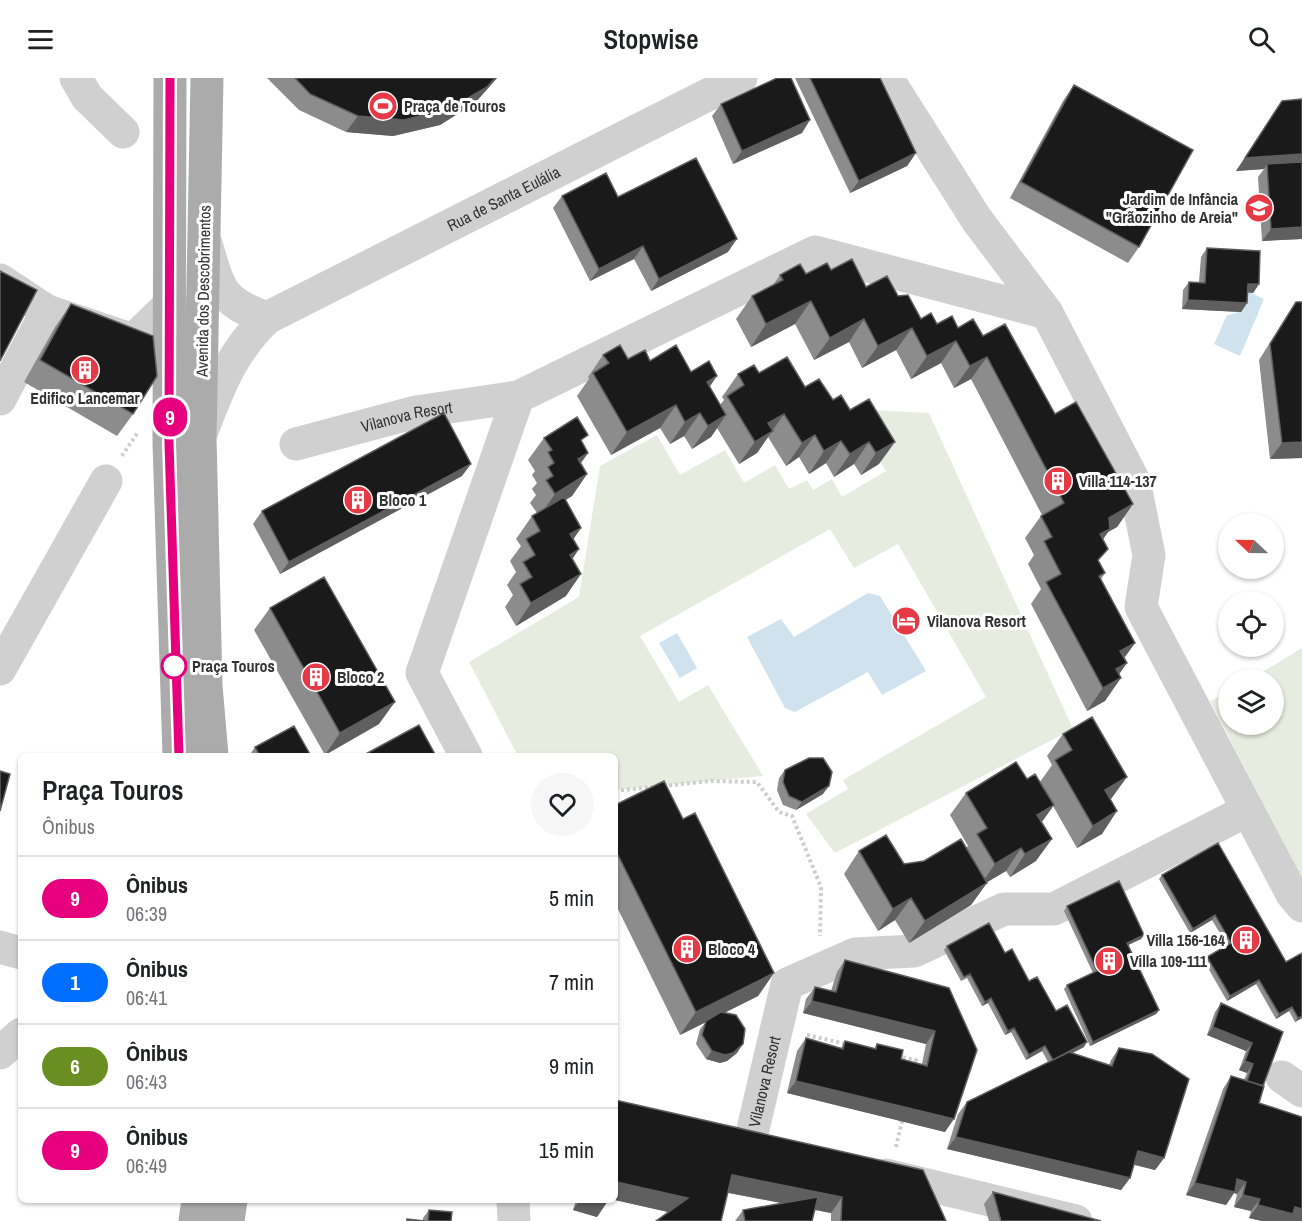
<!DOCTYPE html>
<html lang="pt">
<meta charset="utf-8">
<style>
:root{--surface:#fff;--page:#f6f6f6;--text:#202124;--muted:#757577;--line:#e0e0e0}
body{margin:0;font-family:"Archivo Narrow",sans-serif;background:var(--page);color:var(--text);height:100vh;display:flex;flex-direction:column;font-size:22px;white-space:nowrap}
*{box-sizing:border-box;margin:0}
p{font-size:20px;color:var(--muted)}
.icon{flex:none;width:33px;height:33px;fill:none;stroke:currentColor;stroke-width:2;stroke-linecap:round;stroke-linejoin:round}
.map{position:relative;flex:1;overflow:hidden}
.details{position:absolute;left:18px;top:675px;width:600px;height:450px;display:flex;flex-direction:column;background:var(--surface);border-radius:9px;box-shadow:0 2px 4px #0004}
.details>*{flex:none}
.badge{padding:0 12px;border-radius:20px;font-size:21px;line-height:39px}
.needle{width:39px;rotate:292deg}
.fabs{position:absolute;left:1218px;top:435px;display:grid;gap:12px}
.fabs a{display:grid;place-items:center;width:66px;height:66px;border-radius:50%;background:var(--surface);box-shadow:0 2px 4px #0004;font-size:30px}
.map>.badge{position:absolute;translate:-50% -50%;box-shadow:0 0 0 3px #fff}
.round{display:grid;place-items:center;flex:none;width:63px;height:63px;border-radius:32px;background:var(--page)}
.overview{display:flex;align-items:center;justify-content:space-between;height:102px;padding:0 24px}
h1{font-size:28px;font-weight:600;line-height:45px}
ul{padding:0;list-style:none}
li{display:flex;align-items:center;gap:18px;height:84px;padding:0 24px;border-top:2px solid var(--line)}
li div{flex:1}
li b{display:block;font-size:22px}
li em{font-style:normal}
li .badge{min-width:66px;font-weight:700;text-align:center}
header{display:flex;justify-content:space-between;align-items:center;height:78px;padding:0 24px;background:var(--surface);font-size:27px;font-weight:600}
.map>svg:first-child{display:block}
.green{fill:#e6ecdf}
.water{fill:#cfe2ee}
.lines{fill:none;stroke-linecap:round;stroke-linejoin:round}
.path{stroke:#cdcdcd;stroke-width:4;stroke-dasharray:3 3;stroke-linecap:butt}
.minor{stroke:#d0d0d0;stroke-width:33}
.major{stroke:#ababab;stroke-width:33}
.wall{fill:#8c8c8c}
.shaded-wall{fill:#5f5f5f}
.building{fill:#1a1a1a;stroke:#5f5f5f;stroke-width:1.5}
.line-casing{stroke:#fff;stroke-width:14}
.line{stroke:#e6007e;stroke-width:9}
.stop-dot{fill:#fff;stroke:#e6007e;stroke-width:3}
.labels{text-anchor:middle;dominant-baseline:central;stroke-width:6;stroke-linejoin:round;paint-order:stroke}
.poi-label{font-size:16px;font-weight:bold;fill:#333;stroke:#fff;text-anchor:start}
.street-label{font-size:16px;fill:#333;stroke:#fff}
.stop-label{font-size:16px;font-weight:bold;fill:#333;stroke:#fff;text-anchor:start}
</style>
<header><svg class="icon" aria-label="menu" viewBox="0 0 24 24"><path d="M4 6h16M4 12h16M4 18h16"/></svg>Stopwise<svg class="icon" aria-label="search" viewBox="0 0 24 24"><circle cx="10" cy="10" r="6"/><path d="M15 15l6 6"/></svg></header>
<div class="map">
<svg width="1302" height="1143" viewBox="0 0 1302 1143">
<rect width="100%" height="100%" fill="#fff"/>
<path class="green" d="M848 331 929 335 1073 651 835 775 806 736 848 711 843 702 986 619 898 466 854 490 830 451 640 558 679 624 708 607 763 698 615 712V678H518L469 584 579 519 600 388 657 357 680 397 725 372 744 405 775 387 789 411 807 402 813 412 832 401 842 419 886 393Z
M1302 570V800L1210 623 1228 614V646H1274V602L1251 601Z"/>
<path class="water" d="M1249 214 1264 221 1240 278 1214 266 1227 237 1237 235Z
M868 515 880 518 926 593 882 617 868 594 795 634 785 630 747 559 781 541 794 559Z
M677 555 697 590 680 600 659 565Z"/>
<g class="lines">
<path class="path" d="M122 378 138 354
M663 708 711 703 757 704 779 734 792 738 821 809 820 858
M615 713 653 709
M807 957 846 966
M897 978 916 982 914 988
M896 1069 902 1043"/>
<g class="minor">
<path d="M76 0 87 19 123 54"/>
<path d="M887 0 977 142 1047 235"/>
<path d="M206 166C220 211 219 223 267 240"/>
<path d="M0 202 47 233 133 262 171 225"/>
<path d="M0 321 47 233"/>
<path id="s1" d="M200 358C219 310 229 277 267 240L741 0"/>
<path id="s2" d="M296 366 416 334 518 319"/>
<path d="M0 591 106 403"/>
<path d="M466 678 422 595 518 319 815 174 1047 235 1134 403 1149 477 1141 529 1292 816 1302 828"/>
<path d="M0 869 21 875"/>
<path d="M0 975 21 956"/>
<path d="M1282 999 1302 1013"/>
<path id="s3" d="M750 1064 787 906 855 876 914 873 1004 831H1054L1248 732"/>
<path d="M886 1097 1076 1143"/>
<path d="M513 1122 514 1143"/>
</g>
<path class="major" d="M170 0 169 365 179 678
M207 0 200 360 206 608 212 678
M195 1143 198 1122
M228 1143 231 1122"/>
</g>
<path class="wall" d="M267 0H497L475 25 440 47 393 58 346 54 299 32Z
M795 0H880L916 75 907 88 850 115Z
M1074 7 1139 169 1128 185 1010 120 1063 23Z
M1302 21V161L1262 163 1258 99 1264 91 1236 93 1282 23Z
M721 26 802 55 733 86 712 38Z
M562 118 618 119 728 174 651 213 634 181 590 203 553 130Z
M1207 170 1259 206 1253 215 1248 214 1247 225 1241 234 1182 231 1183 212 1189 204H1199L1201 179Z
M831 192 866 209 898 218 921 241 937 246 958 250 983 258 1055 336 1133 426 1117 449 1108 454 1103 461 1099 483 1105 495 1101 501 1135 565 1124 580 1119 596 1105 623 1087 633 1031 526 1041 511 1028 486 1034 477 1025 460 1041 438 1042 437 971 301 954 310 941 285 911 301 896 272 862 290 849 264 814 282 795 246 751 269 736 241 752 218 773 207 780 197 806 196Z
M1296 224H1302V380L1270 381 1259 282Z
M71 226 133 336 117 358 24 304 55 249Z
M603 277 628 281 650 283 691 294 710 309 720 327 724 322 722 319 738 296 759 295 805 309 850 332 869 321 879 386 861 397 854 386 834 399 826 385 809 396 799 379 786 388 768 359 757 375 739 386 717 350 711 359 692 371 684 358 670 366 660 350 611 377 577 318 589 301 588 299Z
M544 360 583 365 588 375 581 385 587 396 572 418 565 422 581 450 573 461V481L566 518 516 548 505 529 513 517 507 507 516 494 510 483 521 468 516 461 532 438 537 435 530 425 536 417 532 411 537 405 532 397 535 393 528 382Z
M462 398 280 496 253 446 262 433Z
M270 530 379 646 325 677 254 552Z
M1063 656 1111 722 1102 756 1077 770 1053 728 1042 744 1036 783 1010 799 1006 793 987 804 971 827 909 865 895 842 878 853 844 796 859 773 904 786 924 783 966 770 968 768 950 737 966 715 1027 701 1040 704 1052 687 1047 678Z
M255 669 311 678H249Z
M785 692 823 716 796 732 783 727 777 712 779 700Z
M615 727 683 741 774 895 758 918 724 935 737 975 727 983 720 985 706 981 696 966 700 951 706 944 680 957 615 825Z
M1218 765 1302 940 1295 944 1289 933 1276 941 1256 906 1227 923 1204 883 1207 879 1227 867 1212 842 1190 855 1159 801 1162 797Z
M1067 828 1144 857 1141 861 1128 867 1159 932 1156 936 1090 968 1064 911 1067 907 1093 895 1064 833Z
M947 868 1005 875 1056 933 1084 969 1072 975 1109 987 1111 982 1119 970 1164 1080 1155 1092 1134 1087 1130 1100 1121 1112 947 1071 958 1036 967 1024 1048 984 1042 973 1026 982 1011 954 1005 957 988 925 982 928 967 900 961 903 944 872Z
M845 882 949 910 945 1054 787 1015 797 973 806 960 841 970 845 963 874 971 877 966 901 981 922 986 926 966 803 935 806 921 815 909 831 913 837 894Z
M1221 925 1283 954 1263 1008 1259 1025 1302 1143H1262L1249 1140 1251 1133 1234 1129 1237 1116 1234 1115 1226 1127 1186 1117 1223 1011 1231 998 1244 1002 1247 995 1239 992 1246 973 1207 957 1215 934Z
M615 1022 946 1143H831V1135L815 1132 812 1143H735L743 1132 782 1125 728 1115 668 1134 615 1122Z
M993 1114 1101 1143H989L984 1126Z
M576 1122H608L597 1139 573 1132Z
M429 1132 451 1143H406L407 1141 423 1143V1140Z"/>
<path class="shaded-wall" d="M495 0H497L475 25 440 47 393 58 346 54 358 38Z
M810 42 802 55 733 86 742 73Z
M916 75 907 88 850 115 859 103Z
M1302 76V88L1267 86 1264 91 1236 93 1245 80Z
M1302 149V161L1262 163 1271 151Z
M737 161 728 174 651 213 659 201Z
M643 168 634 181 590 203 599 191Z
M1248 206H1259L1253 215 1242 214Z
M1188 222 1247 225 1241 234 1182 231Z
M811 223 795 246 751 269 766 246Z
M864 241 849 264 814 282 830 260Z
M912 250 896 272 862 290 878 268Z
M956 263 941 285 911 301 927 278Z
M987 279 971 301 954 310 970 288Z
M717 298 702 320 707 304Z
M676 327 660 350 611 377 627 354Z
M700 335 684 358 670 366 685 344Z
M784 336 757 375 739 386 768 345Z
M726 337 711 359 692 371 708 348Z
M815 357 799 379 786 388 802 365Z
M841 363 826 385 809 396 824 373Z
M869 364 854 386 834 399 850 376Z
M895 364 879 386 861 397 876 375Z
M1302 364V380L1270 381 1282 365Z
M588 375 572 397 578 381Z
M471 386 462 398 280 496 289 484Z
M587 396 572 418 539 439 555 416Z
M1133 426 1117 449 1108 454 1095 473 1085 478 1109 440Z
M581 450 566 472 570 456Z
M579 471 564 494 570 477Z
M581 496 566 518 516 548 531 525Z
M1135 565 1119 587 1120 573Z
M1127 585 1113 605 1121 600 1105 623 1087 633 1116 591Z
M395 624 379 646 325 677 340 655Z
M1127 699 1111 721 1089 734 1105 712Z
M829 708 823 716 796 732 802 724Z
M1054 727 1038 749 1037 737Z
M1117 733 1102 756 1077 770 1093 748Z
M1052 761 1036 783 1010 799 1025 776Z
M1021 770 1006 793 979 809 995 786Z
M987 805 971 827 909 865 925 843Z
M911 820 895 842 878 853 893 831Z
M1215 837 1212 842 1190 855 1193 851Z
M1144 857 1141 861 1124 869 1127 865Z
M774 895 758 918 680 957 696 934Z
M1259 902 1256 906 1227 923 1230 918Z
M991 920 988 925 982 928 985 924Z
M812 923 935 953 926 966 803 935Z
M1292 929 1289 933 1276 941 1279 936Z
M1159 932 1156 936 1090 968 1093 964Z
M1302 938V940L1295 944 1298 940Z
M1213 949 1252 965 1246 973 1207 957Z
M1014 950 1011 954 1005 957 1008 953Z
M1087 964 1084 969 1050 987 1053 983Z
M743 966 737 975 727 983 720 985 706 981 712 973Z
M1045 968 1042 973 1026 982 1029 977Z
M1245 983 1253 986 1247 995 1239 992Z
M796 1003 954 1041 945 1054 787 1015Z
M956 1059 1130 1100 1121 1112 947 1071Z
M1138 1073 1164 1080 1155 1092 1129 1085Z
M732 1097 842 1119 831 1135 720 1113Z
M1237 1101 1246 1104 1237 1116 1234 1115 1226 1127 1186 1117 1195 1105Z
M616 1104 688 1120 677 1136 615 1122V1106Z
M1243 1117 1260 1121 1251 1133 1234 1129Z
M580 1122H603L608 1123 597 1139 573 1132Z
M1258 1127 1295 1129 1302 1131V1143H1262L1249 1140Z"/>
<path class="building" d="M295 0H495L487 9 451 30 404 42 358 38 310 16Z
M777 0H791L810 42 742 73 721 26Z
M810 0H880L916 75 859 103Z
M1074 7 1193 72 1139 169 1021 104Z
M1302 21V76L1245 80 1282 23Z
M696 80 737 161 659 201 643 168 599 191 562 118 606 95 618 119Z
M1302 84V149L1271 151 1267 86Z
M1207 170 1260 173 1259 206H1248L1247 225 1188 222 1189 204 1205 205Z
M852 181 866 209 887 198 898 218 908 217 921 241 931 235 937 246 952 238 958 250 973 241 983 258 1005 246 1055 336 1076 324 1133 426 1109 440 1110 451 1100 456 1108 471 1098 482 1105 495 1099 498 1135 565 1120 573 1127 585 1116 591 1121 600 1103 610 1046 504 1061 496 1044 463 1052 459 1041 438 1064 425 987 279 970 288 956 263 927 278 912 250 878 268 864 241 830 260 811 223 766 246 752 218 783 202 780 197 800 186 806 196 827 185 831 192Z
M0 193 37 212 0 283Z
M1296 224H1302V364L1282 365 1270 266Z
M71 226 153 258 157 298 133 336 40 282Z
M620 267 628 281 645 272 650 283 676 267 691 294 709 283 717 298 707 304 726 337 708 348 700 335 685 344 676 327 627 354 593 295 609 285 603 277Z
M787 279 805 309 819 301 833 322 841 317 850 332 869 321 895 364 876 375 869 364 850 376 841 363 824 373 815 357 802 365 784 336 768 345 773 353 755 364 727 318 744 307 738 296 754 287 759 295Z
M444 335 471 386 289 484 262 433Z
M577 339 588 357 581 362 588 375 578 381 587 396 555 416 546 402 553 398 548 389 554 385 548 374 552 372 544 360Z
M564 419 581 450 570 456 579 471 570 477 581 496 531 525 520 506 532 499 523 484 535 477 526 461 540 453 532 438Z
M324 499 395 624 340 655 270 530Z
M1092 639 1127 699 1105 712 1117 733 1093 748 1055 682 1072 672 1063 656Z
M419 647 436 678H362Z
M294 648 311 678H260L255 669Z
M809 680H823L832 694 829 708 802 724 789 718 783 704 785 692Z
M1016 684 1027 701 1035 696 1054 727 1037 737 1052 761 1025 776 1021 770 995 786 977 756 987 750 966 715Z
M0 693 10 696 0 733Z
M664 703 683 741 695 735 774 895 696 934 615 771V727Z
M886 757 904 786 924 783 961 761 987 805 925 843 911 820 893 831 859 773Z
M1218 765 1286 884 1302 875V938L1298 940 1292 929 1279 936 1259 902 1230 918 1207 879 1231 865 1215 837 1193 851 1162 797Z
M1119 803 1144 857 1127 865 1159 932 1093 964 1067 907 1097 893 1067 828Z
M989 845 1005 875 1012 871 1029 903 1037 899 1056 933 1067 927 1087 964 1053 982 1045 968 1029 977 1014 950 1008 953 991 920 985 924 970 896 964 899 947 868Z
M845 882 949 910 977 972 954 1041 796 1003 806 960 843 971 845 963 876 971 877 966 903 972 901 981 927 988 935 953 812 923 815 909 836 914Z
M1221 925 1283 954 1263 1008 1247 1003 1253 986 1245 983 1252 965 1213 949Z
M721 934 736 937 745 951 743 966 733 975 725 977 712 973 702 957 706 943Z
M1119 970 1152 976 1189 1001 1164 1080 1138 1073 1130 1100 956 1059 967 1024 1069 974 1112 988Z
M1231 998 1264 1008 1259 1025 1302 1039V1131L1295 1129 1293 1136 1258 1127 1260 1121 1243 1117 1246 1104 1237 1101 1235 1114 1195 1105Z
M615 1022 923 1092 946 1143H841L842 1119 732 1097 721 1143H656L688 1120 616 1104 615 1107Z
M993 1114 1101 1143H1001Z
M818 1119 812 1143H745L743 1132Z
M429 1132 452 1134 451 1143H428Z
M407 1141 425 1143H407Z"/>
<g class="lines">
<g class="line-casing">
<path id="line" d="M170 0 169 365 179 678"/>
</g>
<use href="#line" class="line"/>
</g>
<defs>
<g id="stadium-disc" transform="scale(1.5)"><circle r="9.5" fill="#e63946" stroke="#fff"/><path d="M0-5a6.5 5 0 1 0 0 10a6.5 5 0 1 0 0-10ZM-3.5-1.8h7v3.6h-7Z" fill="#fff"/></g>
<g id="school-disc" transform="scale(1.5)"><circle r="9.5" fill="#e63946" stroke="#fff"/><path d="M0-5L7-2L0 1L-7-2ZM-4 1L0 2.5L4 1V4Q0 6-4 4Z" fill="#fff"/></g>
<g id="building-disc" transform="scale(1.5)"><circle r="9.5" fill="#e63946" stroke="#fff"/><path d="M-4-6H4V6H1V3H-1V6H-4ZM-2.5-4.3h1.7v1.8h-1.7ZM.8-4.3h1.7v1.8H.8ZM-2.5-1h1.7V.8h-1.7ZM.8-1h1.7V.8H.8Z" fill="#fff"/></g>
<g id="hotel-disc" transform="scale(1.5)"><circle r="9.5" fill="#e63946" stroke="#fff"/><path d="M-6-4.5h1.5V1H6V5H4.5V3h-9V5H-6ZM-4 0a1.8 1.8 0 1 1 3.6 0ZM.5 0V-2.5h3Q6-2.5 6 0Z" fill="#fff"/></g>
</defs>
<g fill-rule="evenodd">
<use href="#stadium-disc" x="383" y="28"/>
<use href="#school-disc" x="1259" y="130"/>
<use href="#building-disc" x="85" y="292"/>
<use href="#building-disc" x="1058" y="403"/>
<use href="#building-disc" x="358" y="422"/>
<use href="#hotel-disc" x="906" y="543"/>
<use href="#building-disc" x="316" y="599"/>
<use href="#building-disc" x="1246" y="862"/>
<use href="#building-disc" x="687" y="871"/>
<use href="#building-disc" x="1109" y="883"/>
</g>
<circle class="stop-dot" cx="174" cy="588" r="12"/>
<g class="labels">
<g class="poi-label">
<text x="404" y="28">Praça de Touros</text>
<text x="1238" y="121" text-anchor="end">Jardim de Infância<tspan x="1238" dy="18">"Grãozinho de Areia"</tspan></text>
<text x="85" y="320" text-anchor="middle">Edifico Lancemar</text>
<text x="1079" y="403">Villa 114-137</text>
<text x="379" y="422">Bloco 1</text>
<text x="927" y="543">Vilanova Resort</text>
<text x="337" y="599">Bloco 2</text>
<text x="1225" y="862" text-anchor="end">Villa 156-164</text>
<text x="708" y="871">Bloco 4</text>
<text x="1130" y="883">Villa 109-111</text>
</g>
<g class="street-label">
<text stroke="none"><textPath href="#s1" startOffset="402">Rua de Santa Eulália</textPath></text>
<text transform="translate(203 213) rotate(-89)">Avenida dos Descobrimentos</text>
<text stroke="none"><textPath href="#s2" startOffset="114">Vilanova Resort</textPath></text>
<text stroke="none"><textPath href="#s3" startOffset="62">Vilanova Resort</textPath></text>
</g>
<g class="stop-label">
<text x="192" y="588">Praça Touros</text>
</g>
</g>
</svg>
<div class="fabs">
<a><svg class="needle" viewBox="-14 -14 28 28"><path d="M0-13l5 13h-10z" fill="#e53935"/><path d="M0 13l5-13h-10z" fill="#757577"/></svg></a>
<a><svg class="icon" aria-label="locate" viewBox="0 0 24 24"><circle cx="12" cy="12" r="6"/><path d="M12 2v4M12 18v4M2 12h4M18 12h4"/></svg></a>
<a><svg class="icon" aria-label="layers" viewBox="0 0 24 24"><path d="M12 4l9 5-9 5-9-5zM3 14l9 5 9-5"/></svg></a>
</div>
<b class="badge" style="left:170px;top:339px;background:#e6007e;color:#fff">9</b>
<section class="details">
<div class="overview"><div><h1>Praça Touros</h1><p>Ônibus</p></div><a class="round"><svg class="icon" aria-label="heart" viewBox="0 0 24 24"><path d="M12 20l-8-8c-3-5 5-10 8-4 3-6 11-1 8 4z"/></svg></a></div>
<ul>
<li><span class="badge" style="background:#e6007e;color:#fff">9</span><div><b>Ônibus</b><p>06:39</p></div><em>5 min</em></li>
<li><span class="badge" style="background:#006fff;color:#fff">1</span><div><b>Ônibus</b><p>06:41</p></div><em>7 min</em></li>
<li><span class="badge" style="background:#6b8e23;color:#fff">6</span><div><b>Ônibus</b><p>06:43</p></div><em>9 min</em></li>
<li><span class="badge" style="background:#e6007e;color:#fff">9</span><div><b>Ônibus</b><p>06:49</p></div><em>15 min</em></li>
</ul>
</section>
</div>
